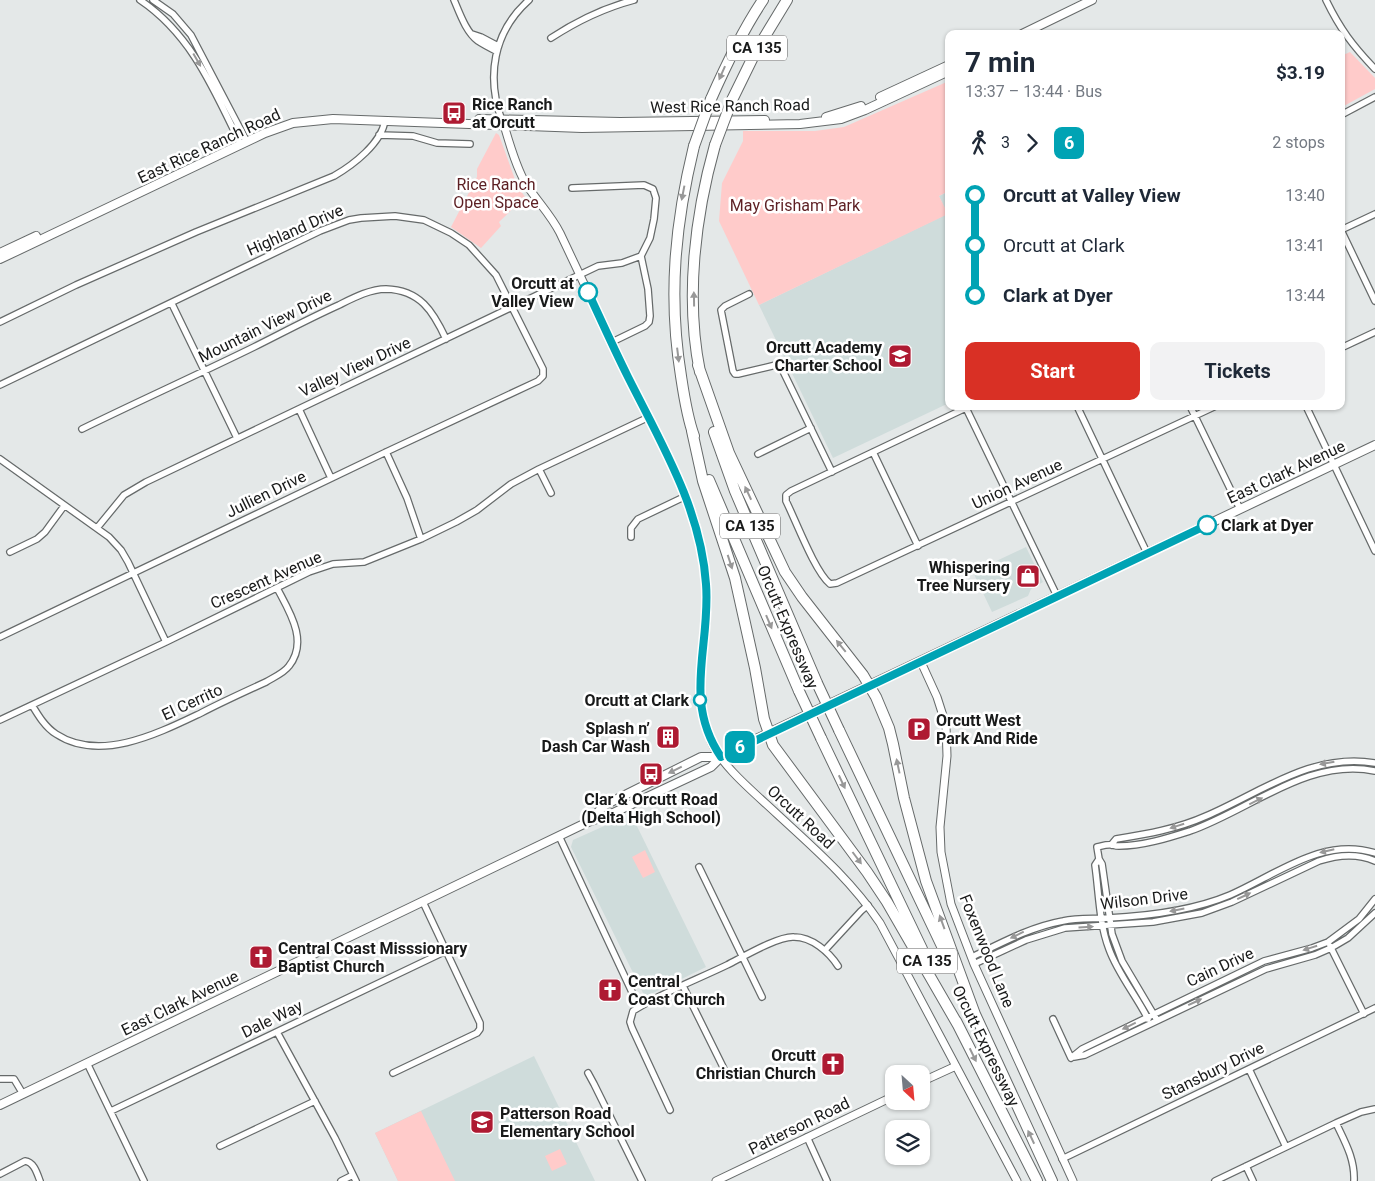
<!DOCTYPE html>
<meta charset="utf-8">
<style>
:root{--surface:#fff;--page:#f2f2f3;--text:#1f2937;--muted:#747a83;--accent:#d93025}
body{margin:0;font-family:Roboto,sans-serif;background:var(--page);color:var(--text);height:100vh;display:flex;flex-direction:column;font-size:19px;white-space:nowrap}
*{box-sizing:border-box;margin:0}
p{font-size:16px;color:var(--muted)}
.icon{flex:none;width:28px;height:28px;fill:none;stroke:currentColor;stroke-width:2;stroke-linecap:round;stroke-linejoin:round}
.map{position:relative;flex:1;overflow:hidden}
.drawer{position:absolute;left:945px;top:30px;width:400px;height:380px;display:flex;flex-direction:column;background:var(--surface);border-radius:10px;box-shadow:0 1px 4px #0004}
.drawer>*{flex:none}
.badge{padding:0 10px;border-radius:8px;font-size:18px;line-height:32px}
.needle{width:32px;rotate:154deg}
.fabs{position:absolute;left:885px;top:1065px;display:grid;gap:10px}
.fabs a{display:grid;place-items:center;width:45px;height:45px;border-radius:10px;background:var(--surface);box-shadow:0 1px 4px #0004;font-size:25px}
.map>.badge{position:absolute;translate:-50% -50%;box-shadow:0 0 0 2px #fff}
.legs{display:flex;align-items:center;gap:8px;height:55px;padding:0 20px;font-size:16px}
.legs p{margin-inline-start:auto}
.head{display:flex;align-items:center;justify-content:space-between;height:85px;padding:0 20px}
h1{font-size:28px;font-weight:700;line-height:38px}
.action{display:flex;gap:10px;margin-top:auto;padding:10px 20px}
.action a{flex:1;height:58px;border-radius:10px;background:var(--accent);color:#fff;font-size:20px;font-weight:700;line-height:58px;text-align:center}
.action a+a{background:var(--page);color:var(--text)}
ul{padding:0 20px;list-style:none}
li{display:flex;align-items:center;gap:18px;height:50px;font-size:19px}
li i{display:grid;place-items:center;width:8px;height:100%;margin:0 6px;background:currentColor}
li i::after{content:'';width:12px;height:12px;margin:-6px;border:4px solid;border-radius:50%;background:var(--surface)}
li p{margin-inline-start:auto}
li:first-child i{background:linear-gradient(#0000 50%,currentColor 0)}
li:last-child i{background:linear-gradient(currentColor 50%,#0000 0)}
.map>svg:first-child{display:block}
.built{fill:#cfdcdb}
.green{fill:#ffcbca}
.lines{fill:none;stroke-linecap:round;stroke-linejoin:round}
.minor-casing{stroke:#666a6a;stroke-width:8}
.tertiary-casing{stroke:#666a6a;stroke-width:9}
.secondary-casing{stroke:#666a6a;stroke-width:10}
.motorway-casing{stroke:#666a6a;stroke-width:12}
.minor{stroke:#fff;stroke-width:5.5}
.tertiary{stroke:#fff;stroke-width:7}
.secondary{stroke:#fff;stroke-width:8}
.motorway{stroke:#fff;stroke-width:10}
.motorway-bridge-casing{stroke:#666a6a;stroke-width:12;stroke-linecap:butt}
.motorway-bridge{stroke:#fff;stroke-width:10}
.oneway{fill:#989898}
.line-1-casing{stroke:#fff;stroke-width:11}
.line-1{stroke:#00a3b4;stroke-width:8}
.stop-1-dot{fill:#fff;stroke:#00a3b4;stroke-width:2.5}
.labels{text-anchor:middle;dominant-baseline:central;stroke-width:5;stroke-linejoin:round;paint-order:stroke}
.shield{fill:#fff;stroke:#5e5f5f;stroke-width:1}
.shield-label{font-size:15px;font-weight:bold;fill:#191a1a}
.poi-label{font-size:16px;font-weight:bold;fill:#191a1a;stroke:#fff;text-anchor:start}
.street-label{font-size:16px;fill:#191a1a;stroke:#fff}
.park-label{font-size:16px;fill:#5c1f23;stroke:#fff}
.stop-label{font-size:16px;font-weight:bold;fill:#191a1a;stroke:#fff;text-anchor:end}
</style>
<div class="map">
<svg width="1375" height="1181" viewBox="0 0 1375 1181">
<rect width="100%" height="100%" fill="#e4e8e8"/>
<path class="built" d="M949 191V403L833 458 759 305 947 214 939 196Z
M1026 547 1043 582 1031 589 1028 596 992 612 973 572Z
M631 814 706 967 647 996 644 995 571 847 573 840Z
M534 1056 595 1181H398L375 1133Z"/>
<path class="green" d="M1350 52 1375 78V89L1342 107 1341 56Z
M949 81V191L939 196 948 214 759 305 719 221 722 183 743 141V131H815L844 127Z
M496 133 499 135 517 185 525 197 499 222 501 226 481 248 451 227 477 177V169Z
M645 850 655 872 643 878 632 857Z
M421 1111 455 1181H398L375 1133Z
M560 1149 567 1164 552 1171 545 1156Z"/>
<g class="lines">
<g class="minor-casing">
<path id="minor" d="M140 0C192 35 214 90 241 145
M153 0 173 14 191 35 247 142
M454 0C460 14 466 32 478 41 484 45 490 48 496 51
M1326 0C1340 29 1353 46 1375 69
M472 34 481 37 498 46
M551 38C577 21 604 8 634 0
M1341 115 1375 97
M502 121C486 77 493 32 529 0
M379 135 413 136 437 143 470 144
M572 188 644 185 653 189 656 198 654 219 650 238 641 256 648 289 650 316 649 322 645 326 612 342
M1341 230 1375 301
M1341 230 1375 214
M749 294 725 306 721 310 733 371 735 374H738L776 365 781 367 832 472
M172 304 237 438
M0 322 76 285 196 232 334 176C353 165 382 143 385 120
M1341 348 1375 332
M0 385 320 231 349 220 361 218 395 216 424 220 451 233 469 245 496 275 543 369V376L538 381 386 452 0 637
M970 406 791 491 786 495V501C796 521 815 572 830 584L837 583 1216 406
M1077 406 1147 553
M1190 406 1240 509
M1306 406 1375 551
M966 408 1057 596
M299 409 331 478
M82 429C139 401 197 375 254 347 282 333 310 318 339 305 353 298 370 289 386 289 420 290 433 311 446 339
M386 452 407 498 421 539
M873 452 918 546
M758 454 811 428
M0 459 109 537 121 550 128 562 166 642
M539 469 551 493
M97 528 124 495 146 482 598 266 622 263 641 256
M631 537V528L638 519 686 496
M10 552 37 539 45 532 64 506
M32 705C38 715 45 727 56 734 100 763 159 733 201 713 222 702 244 692 266 682 274 677 284 673 289 666 309 641 289 611 277 588
M0 720 166 642 309 572 333 564 364 562 421 539 456 522 477 510 511 484 539 469 649 417
M559 836 639 1007
M1111 845 1116 839C1147 834 1177 829 1206 816 1260 793 1312 752 1375 763
M1099 859 1095 865C1099 893 1099 923 1109 949 1118 974 1136 995 1148 1019
M699 867 762 997
M1330 946 1364 1014
M825 950 861 911 868 905
M972 957C1001 943 1030 927 1063 921 1077 918 1093 919 1108 918 1149 916 1192 911 1230 895 1276 875 1323 836 1375 853
M974 964 1026 940 1065 928 1153 922 1202 913 1232 902 1319 861C1337 855 1357 853 1375 861
M683 986 726 1073
M1053 1019 1071 1058
M1157 1020 1122 961 1112 934 1102 864 1099 859 1097 847C1102 846 1107 844 1112 845 1118 846 1113 846 1119 846 1143 846 1168 838 1190 831 1250 810 1309 757 1375 771
M277 1032 335 1138 356 1181
M1074 1057 1085 1055 1266 969 1315 955 1331 948 1348 938 1375 913
M1071 1058 1082 1049 1264 961 1312 948 1328 942 1359 919 1375 899
M87 1063 144 1181
M1249 1069 1286 1147
M393 1073 477 1033 480 1029V1023L423 902
M588 1073 594 1084 642 1181
M0 1079H14L23 1094
M670 1110 632 1028 630 1022 633 1011C661 993 696 980 727 965 743 957 778 936 794 937 812 937 829 952 838 966
M111 1111 446 951
M1336 1123C1345 1142 1355 1159 1354 1181
M807 1137 827 1181
M220 1146 315 1101
M1062 1159 1375 1008
M1246 1166 1253 1181
M0 1174 25 1161C34 1162 37 1173 40 1181
M341 1181 353 1175
M1215 1181 1336 1123 1361 1112 1375 1109"/>
</g>
<g class="tertiary-casing">
<path id="tertiary" d="M504 125C510 145 516 167 526 184 537 201 551 215 560 233 583 281 605 329 628 377 655 432 689 487 701 548 706 571 708 596 706 619 703 665 693 695 711 741 721 766 757 795 777 814 815 849 851 880 880 923L1017 1181
M921 662 937 697 946 725 947 756 940 827 941 852 951 904 974 964 1073 1181
M921 1082 956 1066
M716 1181 894 1096"/>
</g>
<g class="secondary-casing">
<path id="secondary" d="M1022 34 1092 0
M880 97 949 65
M826 117 861 106
M479 119 620 122 765 120
M0 253 36 236
M0 259 265 133 293 123 333 119 582 128 800 124 841 119 865 110 949 71
M591 819 605 805 701 757H721
M0 1105 588 822 613 813 711 767 721 757 756 739 1375 445"/>
</g>
<g class="motorway-casing">
<path id="motorway" d="M711 99C726 65 742 31 763 0
M732 100 756 51 787 0
M698 365 729 453 785 572 802 597 863 675 876 697 889 728 893 744 904 798 926 881 976 1017
M700 372C685 298 695 216 715 145
M692 431 703 481 735 578 755 668 764 719 773 745 867 872 887 902 958 1025
M714 432 735 491 817 683
M694 436C687 417 684 396 681 376 668 296 675 224 694 146
M709 480 799 691
M839 730 951 965
M821 738 922 949
M974 1012 1052 1181
M956 1021 1037 1181"/>
</g>
<use href="#minor" class="minor"/>
<use href="#tertiary" class="tertiary"/>
<use href="#secondary" class="secondary"/>
<use href="#motorway" class="motorway"/>
<g class="motorway-bridge-casing">
<path id="motorway-bridge" d="M715 145 732 100
M694 146 711 99
M817 683 839 730
M799 691 821 738"/>
</g>
<use href="#motorway-bridge" class="motorway-bridge"/>
</g>
<defs><path id="oneway-solid" d="M-6-.8H1V-3.2L6.5 0L1 3.2V.8H-6Z" transform="scale(1.25)"/></defs>
<g class="oneway">
<use href="#oneway-solid" transform="translate(197 60) rotate(60)"/>
<use href="#oneway-solid" transform="translate(722 73) rotate(114)"/>
<use href="#oneway-solid" transform="translate(683 193) rotate(101)"/>
<use href="#oneway-solid" transform="translate(694 299) rotate(-91)"/>
<use href="#oneway-solid" transform="translate(678 355) rotate(83)"/>
<use href="#oneway-solid" transform="translate(748 493) rotate(-115)"/>
<use href="#oneway-solid" transform="translate(730 562) rotate(72)"/>
<use href="#oneway-solid" transform="translate(769 622) rotate(67)"/>
<use href="#oneway-solid" transform="translate(841 646) rotate(-129)"/>
<use href="#oneway-solid" transform="translate(1327 763) rotate(170)"/>
<use href="#oneway-solid" transform="translate(898 766) rotate(-102)"/>
<use href="#oneway-solid" transform="translate(675 770) rotate(154)"/>
<use href="#oneway-solid" transform="translate(842 782) rotate(65)"/>
<use href="#oneway-solid" transform="translate(1256 801) rotate(-26)"/>
<use href="#oneway-solid" transform="translate(1177 826) rotate(163)"/>
<use href="#oneway-solid" transform="translate(1327 851) rotate(167)"/>
<use href="#oneway-solid" transform="translate(857 858) rotate(53)"/>
<use href="#oneway-solid" transform="translate(1244 896) rotate(-25)"/>
<use href="#oneway-solid" transform="translate(1177 910) rotate(169)"/>
<use href="#oneway-solid" transform="translate(942 922) rotate(-110)"/>
<use href="#oneway-solid" transform="translate(1086 927) rotate(-3)"/>
<use href="#oneway-solid" transform="translate(1017 935) rotate(154)"/>
<use href="#oneway-solid" transform="translate(1310 948) rotate(163)"/>
<use href="#oneway-solid" transform="translate(1195 1002) rotate(-25)"/>
<use href="#oneway-solid" transform="translate(1129 1026) rotate(154)"/>
<use href="#oneway-solid" transform="translate(973 1055) rotate(64)"/>
<use href="#oneway-solid" transform="translate(1031 1137) rotate(-115)"/>
</g>
<g class="lines">
<g class="line-1-casing">
<path id="line-1" d="M588 292C601 320 614 349 628 377 661 443 701 509 706 584 711 646 682 700 721 757L1207 525"/>
</g>
<use href="#line-1" class="line-1"/>
</g>
<defs>
<g id="bus-square" transform="scale(1.25)"><rect x="-9" y="-9" width="18" height="18" rx="4" fill="#ae1a32" stroke="#fff"/><path d="M-5-6H5V4H4V6H2V4H-2V6H-4V4H-5ZM-3.5-4V0h7V-4ZM-3.5 1.2v1.5H-2V1.2ZM2 1.2v1.5H3.5V1.2Z" fill="#fff"/></g>
<g id="school-square" transform="scale(1.25)"><rect x="-9" y="-9" width="18" height="18" rx="4" fill="#ae1a32" stroke="#fff"/><path d="M0-5L7-2L0 1L-7-2ZM-4 1L0 2.5L4 1V4Q0 6-4 4Z" fill="#fff"/></g>
<g id="shop-square" transform="scale(1.25)"><rect x="-9" y="-9" width="18" height="18" rx="4" fill="#ae1a32" stroke="#fff"/><path d="M-5-2.5h2.3a2.7 3.5 0 0 1 5.4 0H5L5.5 6h-11ZM-1.5-2.5h3a1.5 2.3 0 0 0-3 0Z" fill="#fff"/></g>
<g id="parking-square" transform="scale(1.25)"><rect x="-9" y="-9" width="18" height="18" rx="4" fill="#ae1a32" stroke="#fff"/><path d="M-3.5-5.5H1a3.5 3.5 0 0 1 0 7H-1V5.5H-3.5ZM-1-3.4V-.6H.8a1.4 1.4 0 0 0 0-2.8Z" fill="#fff"/></g>
<g id="building-square" transform="scale(1.25)"><rect x="-9" y="-9" width="18" height="18" rx="4" fill="#ae1a32" stroke="#fff"/><path d="M-4-6H4V6H1V3H-1V6H-4ZM-2.5-4.3h1.7v1.8h-1.7ZM.8-4.3h1.7v1.8H.8ZM-2.5-1h1.7V.8h-1.7ZM.8-1h1.7V.8H.8Z" fill="#fff"/></g>
<g id="church-square" transform="scale(1.25)"><rect x="-9" y="-9" width="18" height="18" rx="4" fill="#ae1a32" stroke="#fff"/><path d="M-1.2-6h2.4v3.5h3.3v2.4h-3.3V6h-2.4V-.1h-3.3v-2.4h3.3Z" fill="#fff"/></g>
</defs>
<g fill-rule="evenodd">
<use href="#bus-square" x="454" y="113"/>
<use href="#school-square" x="900" y="356"/>
<use href="#shop-square" x="1028" y="576"/>
<use href="#parking-square" x="919" y="729"/>
<use href="#building-square" x="668" y="737"/>
<use href="#bus-square" x="651" y="774"/>
<use href="#church-square" x="261" y="957"/>
<use href="#church-square" x="610" y="990"/>
<use href="#church-square" x="833" y="1064"/>
<use href="#school-square" x="482" y="1122"/>
</g>
<g class="stop-1-dot">
<circle cx="588" cy="292" r="9"/>
<circle cx="1207" cy="525" r="9"/>
<circle cx="700" cy="700" r="6"/>
</g>
<g class="labels">
<g class="shield">
<rect x="727" y="35.5" width="60" height="25" rx="4"/>
<rect x="720" y="513.5" width="60" height="25" rx="4"/>
<rect x="897" y="948.5" width="60" height="25" rx="4"/>
</g>
<g class="shield-label">
<text x="757" y="48">CA 135</text>
<text x="750" y="526">CA 135</text>
<text x="927" y="961">CA 135</text>
</g>
<g class="poi-label">
<text x="472" y="104">Rice Ranch<tspan x="472" dy="18">at Orcutt</tspan></text>
<text x="882" y="347" text-anchor="end">Orcutt Academy<tspan x="882" dy="18">Charter School</tspan></text>
<text x="1010" y="567" text-anchor="end">Whispering<tspan x="1010" dy="18">Tree Nursery</tspan></text>
<text x="936" y="720">Orcutt West<tspan x="936" dy="18">Park And Ride</tspan></text>
<text x="650" y="728" text-anchor="end">Splash n’<tspan x="650" dy="18">Dash Car Wash</tspan></text>
<text x="651" y="799" text-anchor="middle">Clar &amp; Orcutt Road<tspan x="651" dy="18">(Delta High School)</tspan></text>
<text x="278" y="948">Central Coast Misssionary<tspan x="278" dy="18">Baptist Church</tspan></text>
<text x="628" y="981">Central<tspan x="628" dy="18">Coast Church</tspan></text>
<text x="816" y="1055" text-anchor="end">Orcutt<tspan x="816" dy="18">Christian Church</tspan></text>
<text x="500" y="1113">Patterson Road<tspan x="500" dy="18">Elementary School</tspan></text>
</g>
<g class="street-label">
<text transform="translate(730 106) rotate(-1)">West Rice Ranch Road</text>
<text transform="translate(209 146) rotate(-25)">East Rice Ranch Road</text>
<text transform="translate(295 230) rotate(-24)">Highland Drive</text>
<text transform="translate(265 326) rotate(-26)">Mountain View Drive</text>
<text transform="translate(355 367) rotate(-25)">Valley View Drive</text>
<text transform="translate(1286 472) rotate(-25)">East Clark Avenue</text>
<text transform="translate(1017 484) rotate(-25)">Union Avenue</text>
<text transform="translate(266 494) rotate(-26)">Jullien Drive</text>
<text transform="translate(266 580) rotate(-24)">Crescent Avenue</text>
<text transform="translate(788 627) rotate(67)">Orcutt Expressway</text>
<text transform="translate(192 702) rotate(-25)">El Cerrito</text>
<text transform="translate(801 817) rotate(43)">Orcutt Road</text>
<text transform="translate(1144 899) rotate(-7)">Wilson Drive</text>
<text transform="translate(987 951) rotate(68)">Foxenwood Lane</text>
<text transform="translate(1220 967) rotate(-25)">Cain Drive</text>
<text transform="translate(180 1003) rotate(-26)">East Clark Avenue</text>
<text transform="translate(272 1019) rotate(-26)">Dale Way</text>
<text transform="translate(986 1046) rotate(64)">Orcutt Expressway</text>
<text transform="translate(1213 1071) rotate(-26)">Stansbury Drive</text>
<text transform="translate(799 1126) rotate(-26)">Patterson Road</text>
</g>
<g class="park-label">
<text x="496" y="184">Rice Ranch<tspan x="496" dy="18">Open Space</tspan></text>
<text x="795" y="205">May Grisham Park</text>
</g>
<g class="stop-label">
<text x="574" y="283">Orcutt at<tspan x="574" dy="18">Valley View</tspan></text>
<text x="1221" y="525" text-anchor="start">Clark at Dyer</text>
<text x="689" y="700">Orcutt at Clark</text>
</g>
</g>
</svg>
<div class="fabs">
<a><svg class="needle" viewBox="-14 -14 28 28"><path d="M0-13l5 13h-10z" fill="#e53935"/><path d="M0 13l5-13h-10z" fill="#747a83"/></svg></a>
<a><svg class="icon" aria-label="layers" viewBox="0 0 24 24"><path d="M12 4l9 5-9 5-9-5zM3 14l9 5 9-5"/></svg></a>
</div>
<b class="badge" style="left:740px;top:747px;background:#00a3b4;color:#fff">6</b>
<section class="drawer">
<div class="head"><div><h1>7 min</h1><p>13:37 – 13:44 · Bus</p></div><b>$3.19</b></div>
<div class="legs"><svg class="icon" aria-label="walk" viewBox="0 0 24 24"><circle cx="13" cy="4" r="2"/><path d="M13 8l-2 6 4 7M11 14l-3 7M7 12l3-4h3l4 4"/></svg>3<svg class="icon" aria-label="forward" viewBox="0 0 24 24"><path d="M9 5l7 7-7 7"/></svg><b class="badge" style="background:#00a3b4;color:#fff">6</b><p>2 stops</p></div>
<ul>
<li><i style="color:#00a3b4"></i><b>Orcutt at Valley View</b><p>13:40</p></li>
<li><i style="color:#00a3b4"></i><span>Orcutt at Clark</span><p>13:41</p></li>
<li><i style="color:#00a3b4"></i><b>Clark at Dyer</b><p>13:44</p></li>
</ul>
<div class="action"><a>Start</a><a>Tickets</a></div>
</section>
</div>
